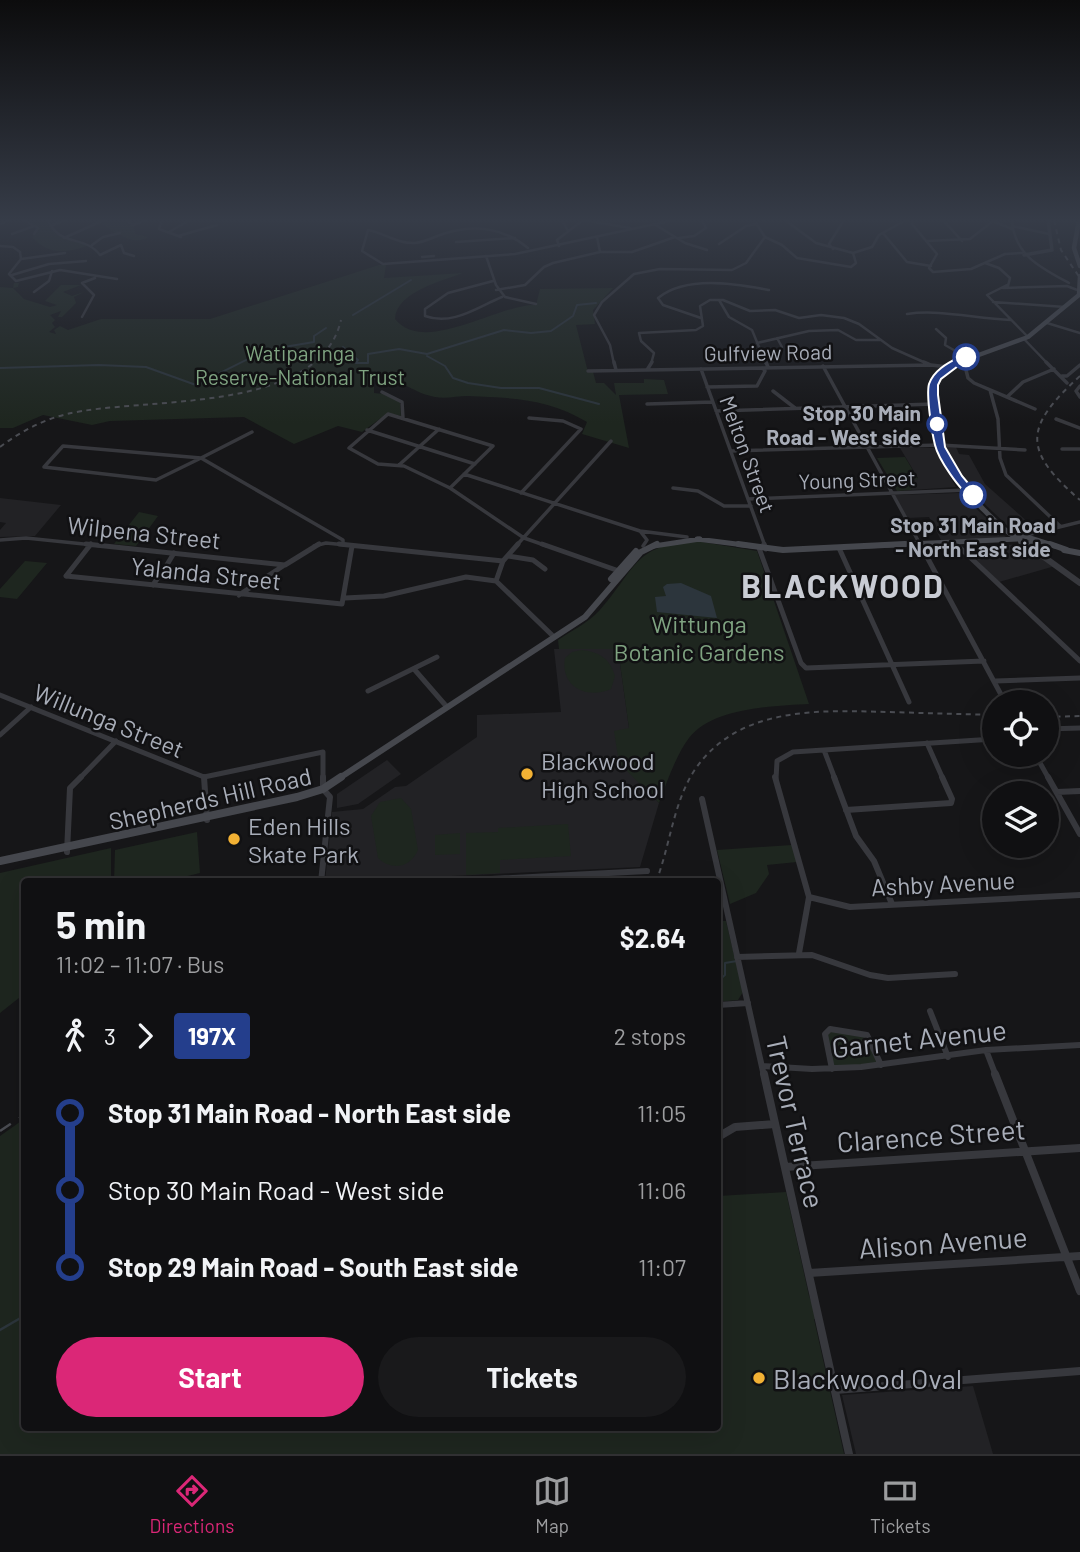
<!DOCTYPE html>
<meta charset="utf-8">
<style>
:root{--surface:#101012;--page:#19191b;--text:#f1f3f6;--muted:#9c9d9f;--line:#303032;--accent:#db2777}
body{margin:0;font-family:Barlow,sans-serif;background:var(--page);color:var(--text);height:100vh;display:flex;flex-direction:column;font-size:26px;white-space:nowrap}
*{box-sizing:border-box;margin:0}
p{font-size:23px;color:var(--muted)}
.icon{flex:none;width:38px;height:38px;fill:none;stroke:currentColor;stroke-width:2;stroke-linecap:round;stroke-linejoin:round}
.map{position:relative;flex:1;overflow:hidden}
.sheet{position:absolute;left:21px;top:878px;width:700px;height:553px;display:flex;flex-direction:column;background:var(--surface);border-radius:7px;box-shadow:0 7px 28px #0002,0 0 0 2px var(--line)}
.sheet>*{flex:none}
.badge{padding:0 14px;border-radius:5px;font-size:24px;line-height:46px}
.tools{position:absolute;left:982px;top:690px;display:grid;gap:14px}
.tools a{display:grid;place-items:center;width:77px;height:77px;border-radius:50%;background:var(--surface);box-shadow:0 7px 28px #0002,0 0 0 2px var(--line);font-size:35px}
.map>.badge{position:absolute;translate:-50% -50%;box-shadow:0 0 0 4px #fff}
.legs{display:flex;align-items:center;gap:10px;height:77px;padding:0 35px;font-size:23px}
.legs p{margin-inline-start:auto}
.summary{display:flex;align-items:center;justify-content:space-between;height:119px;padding:0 35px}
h1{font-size:38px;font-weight:700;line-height:52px}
.cta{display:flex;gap:14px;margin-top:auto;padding:14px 35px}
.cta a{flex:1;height:80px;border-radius:42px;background:var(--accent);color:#fff;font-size:28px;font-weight:700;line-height:80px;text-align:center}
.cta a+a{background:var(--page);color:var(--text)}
ul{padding:0 35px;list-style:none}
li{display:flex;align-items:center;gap:24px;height:77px;font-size:26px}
li i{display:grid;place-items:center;width:10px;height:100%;margin:0 9px;background:currentColor}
li i::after{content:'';width:18px;height:18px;margin:-9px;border:5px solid;border-radius:50%;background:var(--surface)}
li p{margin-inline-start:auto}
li:first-child i{background:linear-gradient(#0000 50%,currentColor 0)}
li:last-child i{background:linear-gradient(currentColor 50%,#0000 0)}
.tab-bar{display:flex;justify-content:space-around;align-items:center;height:98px;border-top:2px solid var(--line);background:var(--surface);font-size:19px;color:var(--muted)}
.tab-bar a{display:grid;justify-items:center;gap:4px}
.tab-bar .selected{color:var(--accent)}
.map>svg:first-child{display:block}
.built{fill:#222225}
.green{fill:#1e261f}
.water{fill:#2c353c}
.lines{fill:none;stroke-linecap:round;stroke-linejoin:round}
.stream-far1{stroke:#2c353c;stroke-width:2}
.stream{stroke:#2c353c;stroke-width:2.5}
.minor-far4{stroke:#37383d;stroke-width:2.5}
.minor-far3{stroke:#37383d;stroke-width:3.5}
.minor-far2{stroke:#37383d;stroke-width:5}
.minor-far1{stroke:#37383d;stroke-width:6}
.minor{stroke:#37383d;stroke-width:8}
.tertiary-far2{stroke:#37383d;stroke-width:3.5}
.tertiary-far1{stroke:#37383d;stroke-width:4.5}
.tertiary{stroke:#37383d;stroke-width:6}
.secondary-far3{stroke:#45474d;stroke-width:4.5}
.secondary-far2{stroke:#45474d;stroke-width:5}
.secondary-far1{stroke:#45474d;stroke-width:6}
.secondary{stroke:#45474d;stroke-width:8}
.rail-far1{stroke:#4a4c52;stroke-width:2;stroke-dasharray:5 4.5;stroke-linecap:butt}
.rail{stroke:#4a4c52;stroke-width:2.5;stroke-dasharray:13 10;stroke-linecap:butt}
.line-1{fill:#243e8c;stroke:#fff;stroke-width:2}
.stop-1-dot{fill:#fff;stroke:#243e8c;stroke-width:3.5}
.poi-dot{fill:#f2b134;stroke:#111113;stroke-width:2.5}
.labels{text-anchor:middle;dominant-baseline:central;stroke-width:5;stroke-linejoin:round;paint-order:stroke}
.far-park-label{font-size:21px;fill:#7fa381;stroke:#111113}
.far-street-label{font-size:21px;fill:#a8adb8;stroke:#111113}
.far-stop-label{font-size:21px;font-weight:bold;fill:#a8adb8;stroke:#111113;text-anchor:end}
.street-label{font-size:24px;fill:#a8adb8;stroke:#111113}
.park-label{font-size:24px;fill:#7fa381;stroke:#111113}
.poi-label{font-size:24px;fill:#a8adb8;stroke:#111113;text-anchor:start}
.near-street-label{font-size:28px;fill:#a8adb8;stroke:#111113}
.near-poi-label{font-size:28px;fill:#a8adb8;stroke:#111113;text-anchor:start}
.district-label{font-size:32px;font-weight:bold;letter-spacing:2px;fill:#c9ccd4;stroke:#111113}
</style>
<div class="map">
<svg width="1080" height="1454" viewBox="0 0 1080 1454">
<rect width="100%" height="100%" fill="#161618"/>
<path class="built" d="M945 446 956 447 959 454 969 455 985 484 1037 530 1019 534 1014 532 971 491Z
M900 448H934L956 487 912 490 906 480 918 478Z
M960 493 1007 538 941 540 929 517 907 518 895 495Z
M0 498 61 505 35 536 0 537V530L6 523 0 522Z
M1020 544 1055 566 999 582 964 548Z
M554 649H618L629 728 619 762 659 803 640 867 325 882 332 812 363 809 395 787 406 786 477 737V715L561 712Z
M387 760 401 774 358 804 337 808V794Z
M973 1386 993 1454H856L842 1395Z"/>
<path class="green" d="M27 220H47C54 240 72 241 90 245 67 253 49 256 32 237L39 228Z
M105 220H124L127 225H134L135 234 148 237C140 243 126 240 120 234L122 232 115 233 102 224Z
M379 265H386L384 278 463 273C442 281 396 292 395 319 425 356 500 303 536 305L540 289 613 288 593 310 595 324 576 325 588 372H593L596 383H604L616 395 614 383H644V379L664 380 668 394 619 395 629 448 582 434 587 422C547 398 513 398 468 396 457 396 447 399 435 397 411 393 405 378 374 380V393L384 394 400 402 401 416 388 413 362 432 338 426 294 444 244 417 110 421 92 425 43 415 13 428H0V287L13 288 14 283H19L18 287 13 288 24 299 50 307 57 305 45 301 61 285H81L63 292 72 296 84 292 74 297 76 303 62 317H58L61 311 50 315 55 320 52 323 55 327 49 332 56 334 54 330 60 326 68 330 101 319H210Z
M905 457 918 479 906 480 912 490 897 491 877 458Z
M139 512 158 516 136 546 114 544Z
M702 542 757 551 809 704C774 706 713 707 689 738 676 755 667 782 659 803L619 763 614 731 629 728 618 649H559L558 640C571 631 588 623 599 611 638 567 634 542 702 542Z
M25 561 47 563 17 599 0 597V589Z
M582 650C600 652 610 659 615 676L611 689C586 700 560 686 565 658L572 652Z
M401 798 411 809 418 850C410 868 392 871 378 858L371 816 380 802Z
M568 824 571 856 500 860V873L466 875V833L498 832V828Z
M197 832 200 873 163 882H114L115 850Z
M460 833V854L435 855V835Z
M792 845 797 862 767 865 769 874 756 893 730 904 717 850Z
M111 848V882H24V994L0 1013V873Z
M718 921H726L743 992 738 1000 718 1002Z
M830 1030 866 1036 879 1064 832 1067 826 1035Z
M24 1119V1428H718V1196L786 1192 809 1296 819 1319H814L844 1454H0V1136Z"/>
<path class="water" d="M681 583 711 596 717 618 657 612 655 597 666 596 663 587 667 584Z"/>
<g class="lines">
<path class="stream-far1" d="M353 315 411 280
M343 347 358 360 356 363H368V354L399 349 427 354 504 330 531 333 551 331 573 316 577 305 596 303
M427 356 445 366 453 378 468 383 501 388H539L599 404
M0 368 99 365 146 367 196 385 266 350 314 342V336L326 328
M718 981 725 975V963L737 961"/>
<path class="stream" d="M0 1330 24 1316"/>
<path class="minor-far4" d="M24 220 38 228 34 234
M48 220C60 248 84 234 100 255L121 245 124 253 134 256
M126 220 133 225 146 220
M162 220 159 229 181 237
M562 220 568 231
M754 220 765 237
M785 220 816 243 853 253
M913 220 912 224 937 254 929 268 933 272 971 269 1005 254 1022 253
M943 220 962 241
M1012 220C1014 255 1041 268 1069 283
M0 224 9 220
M654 224 685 243 707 250
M50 226 65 220
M1012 226 1049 234
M169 232 190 220
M883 233 907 262 931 266
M12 234 34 226
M178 236 217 225
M597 237 600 252H632L675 237
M765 237 782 245 797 258 851 267 856 263 853 253 872 247 879 235 906 220
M64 238 104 220
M679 238 694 236 706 228 702 220
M926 241 970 239 993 221 1012 229
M456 242 515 238
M719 244 746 226 756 224
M92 245 103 237 120 233
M0 246 13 247 20 252 21 259 9 274 16 281 60 270 117 279
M559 246 557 240 583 220 630 228
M528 248C504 228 475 224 446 233 435 236 426 242 415 243 398 244 384 233 368 230L362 251 383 264 515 254 674 220
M833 249 829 244 844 220
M486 256 496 285 505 297 536 304
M422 257 434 256
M21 259 65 253
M985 263 999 268 1010 278 1008 286
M12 275 49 264 86 261
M493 281 448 293 425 309V316C453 326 477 307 502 297
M1007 285 987 295 1028 337
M1003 288 1067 286 1080 291
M496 290 525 285 544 267 553 263 600 252
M34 292 49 281 52 271
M719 300 729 317 752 330 766 364
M993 302 1065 307
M907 314C941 309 976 319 1011 320
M82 317 94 295 82 283 95 278
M701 318 663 305 658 298C687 275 735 284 769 290
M1047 323 1080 333
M936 329 946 338 945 345 966 357
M777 338 782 347
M1024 339 1048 364
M757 343 809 331 838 330 856 340H880
M961 359 966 364
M614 364 610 345 594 315 602 302 634 274 660 269 732 270 746 263 765 237
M651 364 654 353 641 341 639 333 696 330 703 326 700 306 710 300H723L750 311 775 310 799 318 821 315 844 318 859 324 892 348 928 364"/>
<path class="minor-far3" d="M614 362 616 370
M766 362 768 367
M924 362 931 365
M964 362 968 378 974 383 1035 409
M1046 362 1067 383
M823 366 921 546
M701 369 765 546
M647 370 652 362
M588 371 931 365 948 367
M1062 376H1067L1080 365
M1080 386 1076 391 1080 397
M707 387 757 386 765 371 763 368
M990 390 998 419 1000 458 1006 475 1060 526
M773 391 795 408
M382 392 402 402 403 418
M1007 397 1023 382 1054 369
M647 404 713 402
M716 411 934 404
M388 414 493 446 450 488 404 466 378 464 349 448Z
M1056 419 1080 428
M367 430 475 464
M63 446 201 458 156 480 44 467Z
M1062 449H1080
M731 451 940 445 1025 450
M201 458 343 540V545
M201 458 252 432
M399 465 439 429
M464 474 640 531 687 537
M450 488 524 538 547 546
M673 488 698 491 724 506H751
M521 493 581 429 563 421 529 418
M748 499 967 490
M640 531 647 540 643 546
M1027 535 1080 522
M0 540 26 538 103 546
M954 542 958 546
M314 546 326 543 356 546
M516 546 611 441"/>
<path class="minor-far2" d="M86 544 285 565 319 544
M339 544 503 561 518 544
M542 544 619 571
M764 544 766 549
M920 544 1005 702
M956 544 1080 661
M759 548 801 663 806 668 984 661
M839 548 909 702
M508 556 533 560 545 569
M165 568 174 553
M66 576 342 604 352 546
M66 576 91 544
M496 581 503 561
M153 585 163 570
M239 595 283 566
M345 598 384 596 466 577 496 581 553 636
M414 669 447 707
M995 681 1080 678
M368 691 437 657
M0 695 204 777
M1046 729 1080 728
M0 735 31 707
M927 743 943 779
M824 750 835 779
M1035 754 1049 779
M204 777 323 752V779
M79 779 116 741
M776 779 777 761 793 752 994 739"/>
<path class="minor-far1" d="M204 777 207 820
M775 777 809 897 799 953
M834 777 856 836 874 861 892 904
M1048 777 1080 834
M1057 792 1080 791
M702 799 764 1076
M846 810 951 803 952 799 942 777
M67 852 70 788 81 777
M321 882 330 797 323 789V777
M433 882 647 871
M809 897 850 907 1080 895
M737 957 812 955 870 975 888 978 955 974
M718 1005 748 1003
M930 1011 948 1057
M986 1050 996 1076
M762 1066 812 1069 861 1067 986 1050 1080 1045
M832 1069 825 1034 830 1029 867 1035 881 1065"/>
<path class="minor" d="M764 1074 849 1454
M995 1074 1080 1291
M718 1137 735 1127 775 1124
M785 1167 1080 1148
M809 1273 1080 1256
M835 1390 1080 1371"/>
<path class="tertiary-far2" d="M1024 255 1052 250 1048 220"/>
<path class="tertiary-far1" d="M1026 544 1029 546"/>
<path class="tertiary" d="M1026 544 1080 583"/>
<path class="secondary-far3" d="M1079 220 1074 248 1080 266
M954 364 1028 337 1079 295 1080 276"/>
<path class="secondary-far2" d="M957 362C933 374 932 386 935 411 938 453 954 480 984 510 994 520 1004 531 1017 538
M1012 532 1055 546
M1019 536 1021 543H1033
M697 539 752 546
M654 546 700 539
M867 546 1018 539"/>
<path class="secondary-far1" d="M738 544 783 550 905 544
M1050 544 1067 550
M1064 550 1080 553
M611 579 636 551
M338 779 585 617 641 552 657 544"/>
<path class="secondary" d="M0 861 297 797 323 789 341 777"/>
<path class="rail-far1" d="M1054 220 1061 250 1080 278
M1080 376C1024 427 1022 450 1080 500
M0 447C20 432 42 420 67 414 141 396 319 416 341 320
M1046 717 1080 716
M656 882C670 846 673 804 694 771 737 706 819 710 887 712 923 713 958 714 994 715"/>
<path class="rail" d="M0 1131 24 1115"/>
</g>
<linearGradient id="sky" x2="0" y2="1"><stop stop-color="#0c0c0d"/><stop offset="0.52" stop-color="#363c48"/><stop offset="1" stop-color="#363c48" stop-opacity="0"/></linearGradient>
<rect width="1080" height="423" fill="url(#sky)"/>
<path class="line-1" d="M963 355 970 357 941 379 938 385V395L945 447 962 476 978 495 973 498C960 492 938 458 935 445 932 433 926 395 929 384 934 369 950 362 963 355Z"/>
<g class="stop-1-dot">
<circle cx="966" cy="357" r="12"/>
<circle cx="937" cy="424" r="9"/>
<circle cx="973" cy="495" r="12"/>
</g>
<g class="poi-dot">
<circle cx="527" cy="774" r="7"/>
<circle cx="234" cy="839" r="7"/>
<circle cx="759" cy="1378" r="7"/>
</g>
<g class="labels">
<g class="far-park-label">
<text x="300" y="352">Watiparinga<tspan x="300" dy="24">Reserve-National Trust</tspan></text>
</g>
<g class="far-street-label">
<text transform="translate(768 352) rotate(-1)">Gulfview Road</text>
<text transform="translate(748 454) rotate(70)">Melton Street</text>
<text transform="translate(857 479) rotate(-2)">Young Street</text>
</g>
<g class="far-stop-label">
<text x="921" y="412">Stop 30 Main<tspan x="921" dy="24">Road - West side</tspan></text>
<text x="973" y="524" text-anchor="middle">Stop 31 Main Road<tspan x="973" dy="24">- North East side</tspan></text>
</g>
<g class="street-label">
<text transform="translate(144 532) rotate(6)">Wilpena Street</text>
<text transform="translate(206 573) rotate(6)">Yalanda Street</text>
<text transform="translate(109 720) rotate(22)">Willunga Street</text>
<text transform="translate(210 798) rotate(-13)">Shepherds Hill Road</text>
<text transform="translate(943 883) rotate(-3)">Ashby Avenue</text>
</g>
<g class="park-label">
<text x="699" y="623">Wittunga<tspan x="699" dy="28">Botanic Gardens</tspan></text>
</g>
<g class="poi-label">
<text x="541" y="760">Blackwood<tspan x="541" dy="28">High School</tspan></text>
<text x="248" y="825">Eden Hills<tspan x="248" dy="28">Skate Park</tspan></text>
</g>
<g class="near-street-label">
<text transform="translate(919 1038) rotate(-6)">Garnet Avenue</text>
<text transform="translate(796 1122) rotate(77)">Trevor Terrace</text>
<text transform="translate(931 1135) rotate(-4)">Clarence Street</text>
<text transform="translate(943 1242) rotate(-4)">Alison Avenue</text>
</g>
<g class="near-poi-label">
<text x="773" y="1378">Blackwood Oval</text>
</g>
<g class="district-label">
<text x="843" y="585">BLACKWOOD</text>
</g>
</g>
</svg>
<div class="tools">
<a><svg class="icon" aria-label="locate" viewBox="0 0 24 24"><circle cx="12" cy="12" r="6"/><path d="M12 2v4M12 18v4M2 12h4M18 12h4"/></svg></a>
<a><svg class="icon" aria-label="layers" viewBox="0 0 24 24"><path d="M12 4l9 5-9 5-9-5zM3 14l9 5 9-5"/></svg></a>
</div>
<section class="sheet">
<div class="summary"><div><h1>5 min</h1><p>11:02 – 11:07 · Bus</p></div><b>$2.64</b></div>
<div class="legs"><svg class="icon" aria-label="walk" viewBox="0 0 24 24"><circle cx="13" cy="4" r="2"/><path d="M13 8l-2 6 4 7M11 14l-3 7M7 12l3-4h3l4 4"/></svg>3<svg class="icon" aria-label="forward" viewBox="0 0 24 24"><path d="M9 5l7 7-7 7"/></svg><b class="badge" style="background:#243e8c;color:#fff">197X</b><p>2 stops</p></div>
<ul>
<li><i style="color:#243e8c"></i><b>Stop 31 Main Road - North East side</b><p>11:05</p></li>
<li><i style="color:#243e8c"></i><span>Stop 30 Main Road - West side</span><p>11:06</p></li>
<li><i style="color:#243e8c"></i><b>Stop 29 Main Road - South East side</b><p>11:07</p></li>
</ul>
<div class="cta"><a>Start</a><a>Tickets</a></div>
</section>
</div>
<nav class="tab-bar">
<a class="selected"><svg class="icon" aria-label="directions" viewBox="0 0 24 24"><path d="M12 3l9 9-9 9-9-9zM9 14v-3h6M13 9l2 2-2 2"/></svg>Directions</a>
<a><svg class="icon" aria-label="map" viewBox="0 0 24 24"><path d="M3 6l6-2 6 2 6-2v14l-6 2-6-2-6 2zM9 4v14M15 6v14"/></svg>Map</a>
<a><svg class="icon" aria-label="tickets" viewBox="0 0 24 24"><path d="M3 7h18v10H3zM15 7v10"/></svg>Tickets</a>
</nav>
